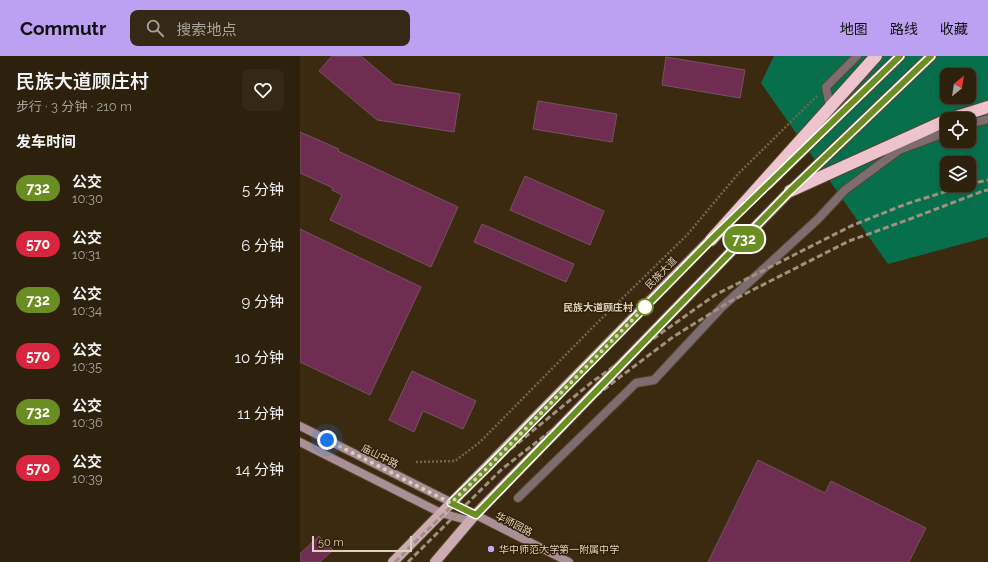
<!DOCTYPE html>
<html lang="zh">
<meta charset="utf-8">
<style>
:root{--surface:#2d200c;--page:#352815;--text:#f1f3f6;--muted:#a7a39d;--line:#483e2d;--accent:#bca0f2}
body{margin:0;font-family:Raleway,"Noto Sans SC",sans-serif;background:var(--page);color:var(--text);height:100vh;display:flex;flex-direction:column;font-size:15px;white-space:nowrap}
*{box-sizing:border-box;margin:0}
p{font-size:13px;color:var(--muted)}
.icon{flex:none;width:22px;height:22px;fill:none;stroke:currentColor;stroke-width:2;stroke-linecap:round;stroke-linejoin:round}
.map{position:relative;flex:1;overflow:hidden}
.panel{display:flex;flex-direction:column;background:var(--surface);width:300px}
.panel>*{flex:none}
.badge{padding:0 8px;border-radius:13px;font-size:14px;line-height:26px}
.needle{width:26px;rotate:30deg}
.fabs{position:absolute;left:640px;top:12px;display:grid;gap:8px}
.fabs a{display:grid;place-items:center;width:36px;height:36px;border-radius:8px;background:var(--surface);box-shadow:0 2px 6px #0003,0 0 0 1px var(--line);font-size:20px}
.scale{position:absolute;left:12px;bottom:10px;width:100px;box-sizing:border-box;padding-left:4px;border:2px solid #dcd0c1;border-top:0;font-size:11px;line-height:14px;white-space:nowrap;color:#dcd0c1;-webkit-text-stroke:3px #322005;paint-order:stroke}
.you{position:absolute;width:20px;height:20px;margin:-10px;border:3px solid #fff;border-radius:50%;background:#1a73e8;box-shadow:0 0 0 6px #1a73e833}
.map>.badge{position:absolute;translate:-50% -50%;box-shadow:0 0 0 2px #fff}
h2{padding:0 16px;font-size:15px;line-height:36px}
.round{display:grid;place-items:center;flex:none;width:42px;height:42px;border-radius:8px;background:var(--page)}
.overview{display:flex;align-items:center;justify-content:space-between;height:68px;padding:0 16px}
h1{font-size:19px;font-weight:600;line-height:30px}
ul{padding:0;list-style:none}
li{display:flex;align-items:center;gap:12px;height:56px;padding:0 16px}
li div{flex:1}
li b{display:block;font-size:15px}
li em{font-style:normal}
li .badge{min-width:44px;font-weight:700;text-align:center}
header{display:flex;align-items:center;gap:24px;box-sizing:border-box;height:56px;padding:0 20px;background:var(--accent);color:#111}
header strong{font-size:19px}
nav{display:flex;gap:22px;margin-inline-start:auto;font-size:14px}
.search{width:280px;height:36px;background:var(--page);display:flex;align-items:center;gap:10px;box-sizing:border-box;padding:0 14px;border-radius:8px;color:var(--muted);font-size:15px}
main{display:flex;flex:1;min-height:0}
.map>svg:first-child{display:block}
.forest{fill:#086f4d;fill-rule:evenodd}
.building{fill:#6f2e51;stroke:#735362}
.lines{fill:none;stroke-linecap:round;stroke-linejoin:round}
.street-casing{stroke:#56452c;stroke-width:10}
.secondary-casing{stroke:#56452c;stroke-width:10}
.primary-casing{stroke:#56452c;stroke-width:12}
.highway-casing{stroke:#56452c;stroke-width:14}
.path{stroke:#74644e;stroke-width:2.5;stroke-dasharray:2 2;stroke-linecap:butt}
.street{stroke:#7d6d70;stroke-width:8}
.secondary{stroke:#aa9096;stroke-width:8}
.primary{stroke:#cdabb3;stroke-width:10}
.highway{stroke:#edc4cd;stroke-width:12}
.rail{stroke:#9f917e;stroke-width:3;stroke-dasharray:6 3;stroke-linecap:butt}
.line-casing{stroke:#fff;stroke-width:9}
.line{stroke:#6b8e23;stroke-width:6}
.walk{stroke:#dcd0c1;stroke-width:4;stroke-dasharray:0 7.2}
.stop-dot{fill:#fff;stroke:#6b8e23;stroke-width:2}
.poi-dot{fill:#bea9f4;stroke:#322005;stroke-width:1.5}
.labels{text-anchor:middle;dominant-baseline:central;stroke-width:3;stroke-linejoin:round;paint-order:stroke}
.street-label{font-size:10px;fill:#dcd0c1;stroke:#322005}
.stop-label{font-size:10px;font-weight:bold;fill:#dcd0c1;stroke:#322005;text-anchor:end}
.poi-label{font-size:10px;fill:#dcd0c1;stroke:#322005;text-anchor:start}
</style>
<header>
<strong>Commutr</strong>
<div class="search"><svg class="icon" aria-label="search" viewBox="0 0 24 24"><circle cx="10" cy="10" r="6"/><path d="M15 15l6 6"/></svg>搜索地点</div>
<nav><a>地图</a><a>路线</a><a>收藏</a></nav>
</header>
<main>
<section class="panel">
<div class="overview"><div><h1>民族大道顾庄村</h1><p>步行 · 3 分钟 · 210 m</p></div><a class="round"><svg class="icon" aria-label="heart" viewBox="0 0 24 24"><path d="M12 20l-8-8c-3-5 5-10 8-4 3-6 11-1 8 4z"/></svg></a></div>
<h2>发车时间</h2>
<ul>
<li><span class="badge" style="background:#6b8e23;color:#fff">732</span><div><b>公交</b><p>10:30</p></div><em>5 分钟</em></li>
<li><span class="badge" style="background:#d7263d;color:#fff">570</span><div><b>公交</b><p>10:31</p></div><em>6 分钟</em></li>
<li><span class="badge" style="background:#6b8e23;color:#fff">732</span><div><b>公交</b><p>10:34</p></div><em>9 分钟</em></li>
<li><span class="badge" style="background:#d7263d;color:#fff">570</span><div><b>公交</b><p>10:35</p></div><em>10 分钟</em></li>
<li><span class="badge" style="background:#6b8e23;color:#fff">732</span><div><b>公交</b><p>10:36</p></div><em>11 分钟</em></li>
<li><span class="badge" style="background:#d7263d;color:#fff">570</span><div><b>公交</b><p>10:39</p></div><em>14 分钟</em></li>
</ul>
</section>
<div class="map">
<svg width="688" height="506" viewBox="0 0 688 506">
<rect width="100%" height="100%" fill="#3c2a10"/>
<path class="forest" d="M474 0H688V181L588 208 461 27ZM647 19H669V41H647ZM647 63H669V85H647ZM647 107H669V129H647Z"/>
<path class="building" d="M32 0H61L94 28 160 38 154 76 77 64 19 15Z
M366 1 445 14 440 42 362 29Z
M238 45 317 58 312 86 233 73Z
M0 76 39 93 38 95 158 151 131 211 30 164 42 139 32 134 33 132 0 117Z
M225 120 304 155 290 189 210 154Z
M182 168 274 208 266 226 174 186Z
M0 173 121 231 70 339 0 306Z
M112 315 176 345 163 373 123 355 114 376 89 364Z
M458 404 525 437 531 425 626 472 609 506H408Z
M19 480 33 494 20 506H0V498Z"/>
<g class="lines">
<g class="street-casing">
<path id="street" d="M530 51 526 31 557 0
M669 68 688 63
M218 442 336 327 354 324 422 251 518 163 545 134 599 94 647 76"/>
</g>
<g class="secondary-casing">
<path id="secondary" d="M0 370 269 506
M0 386 141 457 170 465"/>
</g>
<g class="primary-casing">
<path id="primary" d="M468 128 600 0
M93 506 416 178
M135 506 175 459 490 135 631 0"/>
</g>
<g class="highway-casing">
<path id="highway" d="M650 63 688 51
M490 135 647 64
M411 184 576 0"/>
</g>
<path class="path" d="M116 406 155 405 180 386 293 271 387 179 438 118 518 39"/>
<use href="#street" class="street"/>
<use href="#secondary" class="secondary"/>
<use href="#primary" class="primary"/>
<use href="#highway" class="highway"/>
<path class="rail" d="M669 128 688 124
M95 506 201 401 292 326 415 239 551 170 606 148 667 129
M108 506 202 413 320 321 373 281 429 246 549 185 610 163 683 135 688 134"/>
</g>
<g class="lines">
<g class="line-casing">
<path id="line" d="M600 0 411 184 187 412 151 447 176 459 490 135 631 0"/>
</g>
<use href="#line" class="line"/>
<path class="walk" d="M27 384 151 447 187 412 345 251"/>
</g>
<circle class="stop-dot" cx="345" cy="251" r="8"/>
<circle class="poi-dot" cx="191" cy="493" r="4"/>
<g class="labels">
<g class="street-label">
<text transform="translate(361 217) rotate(-46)">民族大道</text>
<text transform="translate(80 400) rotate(27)">庙山中路</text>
<text transform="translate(214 468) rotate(27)">华师园路</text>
</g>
<g class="stop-label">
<text x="333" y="251">民族大道顾庄村</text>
</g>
<g class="poi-label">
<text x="199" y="493">华中师范大学第一附属中学</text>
</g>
</g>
</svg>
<div class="fabs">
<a><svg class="needle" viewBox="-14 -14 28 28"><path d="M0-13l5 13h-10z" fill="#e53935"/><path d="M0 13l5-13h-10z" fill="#a7a39d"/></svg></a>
<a><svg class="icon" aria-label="locate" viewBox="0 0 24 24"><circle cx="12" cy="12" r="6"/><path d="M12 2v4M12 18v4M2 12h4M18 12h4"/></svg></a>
<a><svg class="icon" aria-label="layers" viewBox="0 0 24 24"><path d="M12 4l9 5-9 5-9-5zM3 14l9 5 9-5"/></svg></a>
</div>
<div class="scale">50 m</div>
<div class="you" style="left:27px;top:384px"></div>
<b class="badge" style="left:444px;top:183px;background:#6b8e23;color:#fff">732</b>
</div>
</main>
